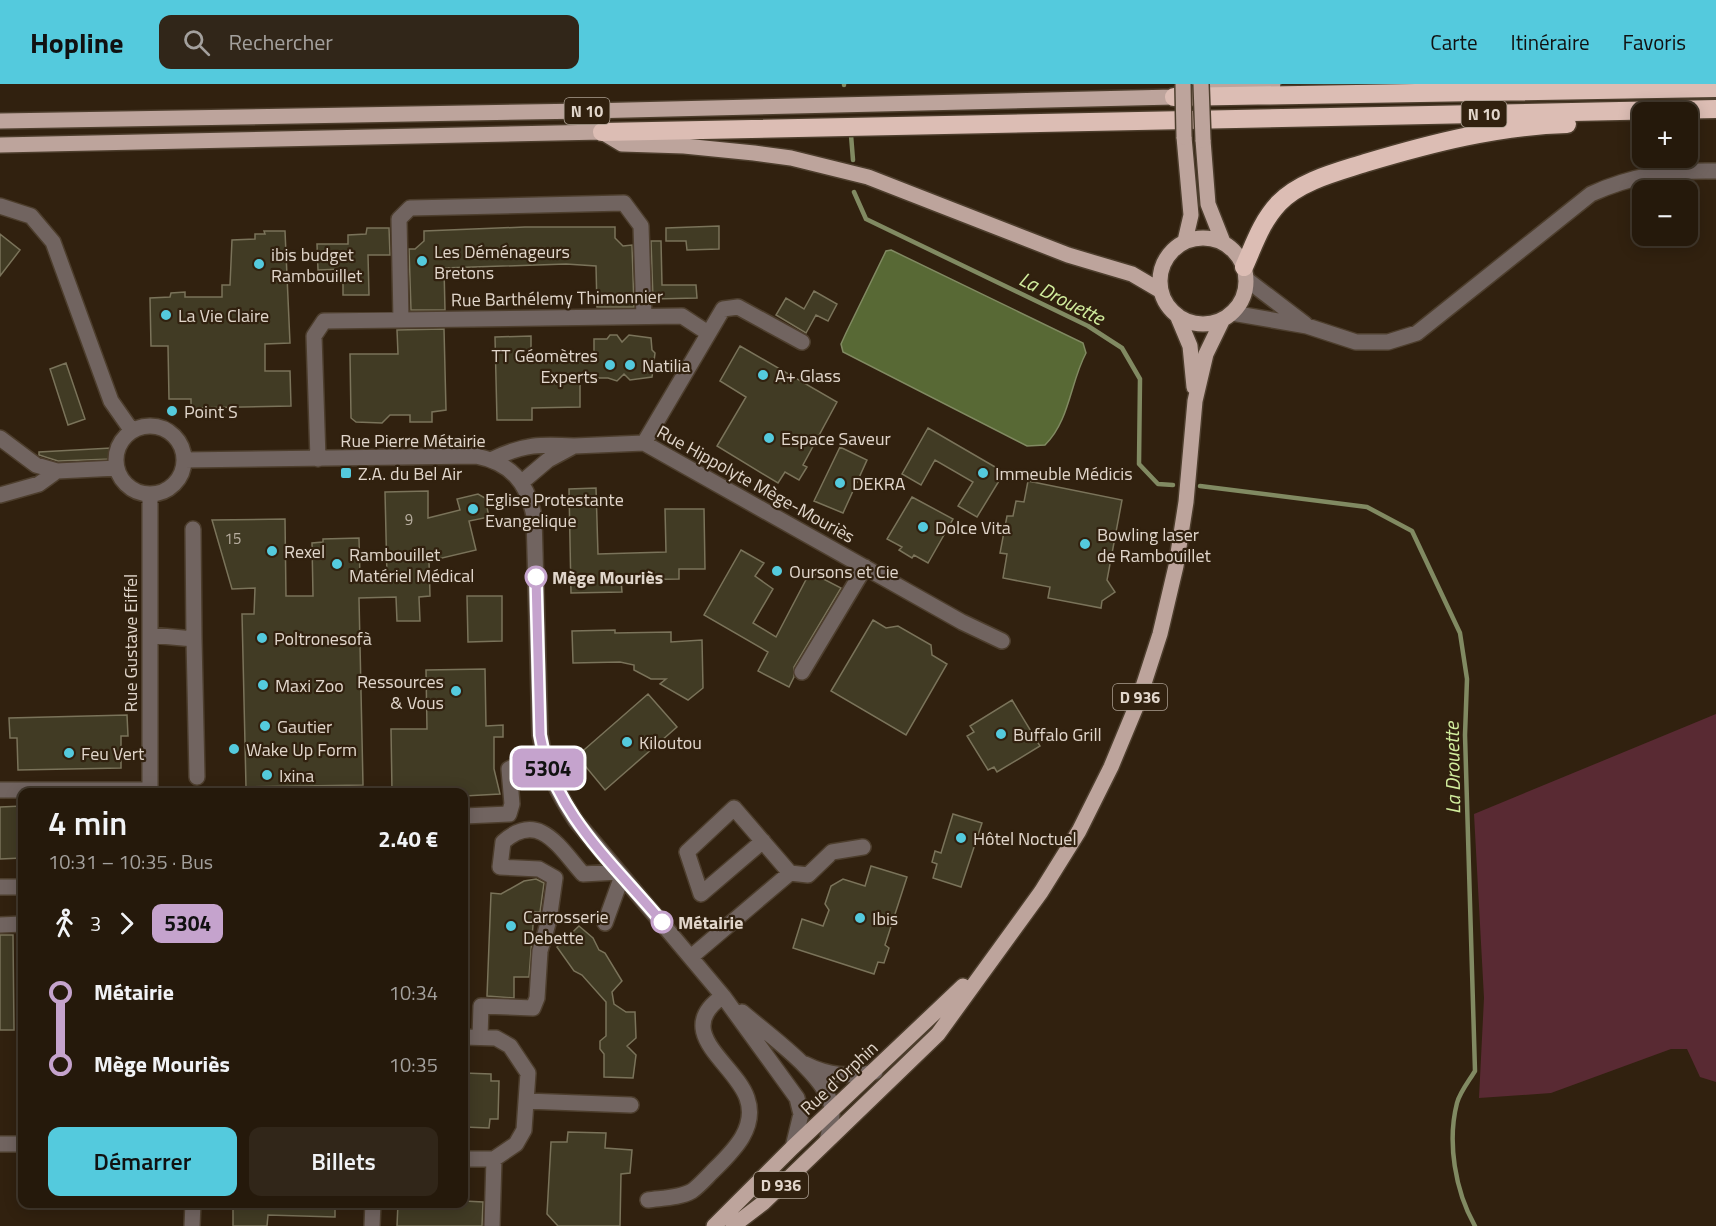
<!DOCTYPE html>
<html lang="fr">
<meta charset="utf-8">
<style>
:root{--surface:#25190b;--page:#312619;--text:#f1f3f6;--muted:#a3a09d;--line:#42382c;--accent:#54cadd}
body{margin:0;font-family:"Titillium Web",sans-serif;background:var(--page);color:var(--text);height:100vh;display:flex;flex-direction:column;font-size:22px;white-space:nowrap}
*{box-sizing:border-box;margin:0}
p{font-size:20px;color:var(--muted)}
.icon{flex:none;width:33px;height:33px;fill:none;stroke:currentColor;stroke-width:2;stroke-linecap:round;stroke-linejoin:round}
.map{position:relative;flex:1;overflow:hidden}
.sheet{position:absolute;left:18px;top:704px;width:450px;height:420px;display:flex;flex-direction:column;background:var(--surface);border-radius:12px;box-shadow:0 3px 15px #0003,0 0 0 2px var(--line)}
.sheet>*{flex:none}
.badge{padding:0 12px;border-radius:9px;font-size:21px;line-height:39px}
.fabs{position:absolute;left:1632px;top:18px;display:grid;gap:12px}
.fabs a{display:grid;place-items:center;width:66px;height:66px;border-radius:12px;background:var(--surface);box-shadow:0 3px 15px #0003,0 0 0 2px var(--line);font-size:30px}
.map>.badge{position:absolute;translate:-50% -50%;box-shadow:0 0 0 3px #fff}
.legs{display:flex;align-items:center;gap:9px;height:66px;padding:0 30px;font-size:20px}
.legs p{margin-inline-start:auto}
.summary{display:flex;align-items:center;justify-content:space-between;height:102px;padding:0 30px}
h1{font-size:33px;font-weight:600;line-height:45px}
.primary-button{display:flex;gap:12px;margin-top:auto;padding:12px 30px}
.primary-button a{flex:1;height:69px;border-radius:12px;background:var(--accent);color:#111;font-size:24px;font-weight:600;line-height:69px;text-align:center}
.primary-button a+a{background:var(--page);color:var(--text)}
ul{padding:0 30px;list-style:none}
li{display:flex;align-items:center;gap:21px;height:72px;font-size:22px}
li i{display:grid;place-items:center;width:9px;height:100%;margin:0 8px;background:currentColor}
li i::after{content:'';width:15px;height:15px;margin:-8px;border:4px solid;border-radius:50%;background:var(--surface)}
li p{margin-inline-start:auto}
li:first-child i{background:linear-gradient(#0000 50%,currentColor 0)}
li:last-child i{background:linear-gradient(currentColor 50%,#0000 0)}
header{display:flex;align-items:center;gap:36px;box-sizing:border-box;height:84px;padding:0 30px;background:var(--accent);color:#111}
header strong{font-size:28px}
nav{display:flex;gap:33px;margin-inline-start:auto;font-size:21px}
.search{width:420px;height:54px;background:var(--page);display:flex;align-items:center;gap:15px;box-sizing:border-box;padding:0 21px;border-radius:12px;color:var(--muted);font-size:22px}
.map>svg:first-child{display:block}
.green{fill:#592a33}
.water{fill:#586935;stroke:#818a62;stroke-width:1.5}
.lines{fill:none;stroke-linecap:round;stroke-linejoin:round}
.stream{stroke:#818a62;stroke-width:4.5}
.building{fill:#413b24;stroke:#7a735a;stroke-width:1.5}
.minor-casing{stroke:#4d3e2d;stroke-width:18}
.major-casing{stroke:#4d3e2d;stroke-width:18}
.highway-casing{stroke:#4d3e2d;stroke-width:21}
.minor{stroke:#716460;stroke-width:15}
.major{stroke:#bda49c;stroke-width:15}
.highway{stroke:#dcbdb4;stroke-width:18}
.major-bridge-casing{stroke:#4d3e2d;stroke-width:18;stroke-linecap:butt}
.major-bridge{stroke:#bda49c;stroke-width:15}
.line-1-casing{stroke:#fff;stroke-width:14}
.line-1{stroke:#c5a3cd;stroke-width:9}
.poi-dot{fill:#54cadd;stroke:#31210f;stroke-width:2}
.stop-1-dot{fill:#fff;stroke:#c5a3cd;stroke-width:3}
.labels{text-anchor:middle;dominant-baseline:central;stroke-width:4.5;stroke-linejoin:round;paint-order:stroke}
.number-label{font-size:15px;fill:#b9afa1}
.shield{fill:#31210f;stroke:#aca093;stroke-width:1.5}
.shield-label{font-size:16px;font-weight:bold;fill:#e1d6cb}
.poi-label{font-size:18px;fill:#e1d6cb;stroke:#31210f;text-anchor:start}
.street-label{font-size:18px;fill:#e1d6cb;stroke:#31210f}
.stop-label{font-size:18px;font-weight:bold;fill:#e1d6cb;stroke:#31210f;text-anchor:start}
.water-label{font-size:20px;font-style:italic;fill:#d2ee9e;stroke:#31210f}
</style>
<header>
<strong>Hopline</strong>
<div class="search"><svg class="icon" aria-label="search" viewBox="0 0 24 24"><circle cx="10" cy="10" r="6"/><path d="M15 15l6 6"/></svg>Rechercher</div>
<nav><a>Carte</a><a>Itinéraire</a><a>Favoris</a></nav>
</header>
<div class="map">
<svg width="1716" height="1142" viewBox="0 0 1716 1142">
<rect width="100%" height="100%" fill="#31210f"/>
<path class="green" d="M1716 630V998L1700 993 1687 965H1671L1551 1009 1479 1014 1484 914 1474 730Z"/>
<path class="water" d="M891 166 1083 259 1086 269C1070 299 1070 336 1045 361L1027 362 843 268 841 260 846 249 886 167Z"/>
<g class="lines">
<path class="stream" d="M844 0V1
M851 51 853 76
M854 108 866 135 1088 242 1122 264 1140 295 1139 380 1158 400 1173 401
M1200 402 1367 423 1412 447 1460 549 1467 595 1465 651 1475 987C1469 997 1460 1008 1457 1019 1447 1058 1455 1107 1475 1142"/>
</g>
<path class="building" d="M719 142V165L687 166 686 157H666V144Z
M525 143H615V154L623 162 632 161 634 223H597L596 182 566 180 444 184 445 226H411L409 165H415L424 157V147Z
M367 144H389L390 171H368L369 211H343V185L318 186 317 160H348V151L366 150Z
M264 147H285L290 259 265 260V287H290L291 322 191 324V315H169L168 262H151L150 214 170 213 171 209 185 208V213H222V201H230L232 156 255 155V150H265Z
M0 150 20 166 0 192Z
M651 157H661L662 201H696L697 214 653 215Z
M814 207 837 220 828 237 816 231 806 249 776 231 786 214 804 225Z
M444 245 446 326 432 328V338H410V331H390L382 339 356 338 351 334 350 270H398L397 246Z
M610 251H617L622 258 629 251 651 254 652 266 655 269 652 293 630 296 624 290 617 297 608 294H580V323L532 324V336H497L495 253 531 252V276H569L570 271H594V255H607Z
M740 262 837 318 803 381 807 383 799 396 785 388 778 399 717 362 746 313 720 297Z
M66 279 85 335 68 341 50 285Z
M928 344 1002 387V392L977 433 958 422 973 398 935 376 921 401 902 390Z
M840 363 867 376 843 429 814 417Z
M111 364V375L58 377 39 371V368Z
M1028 397 1122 416 1107 496 1115 508 1102 517 1101 524 1048 514 1050 503 1003 494 1007 470 1000 469 1007 432H1013L1016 417 1024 418Z
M596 404 598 470 666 468 665 425H704L705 485H679V495L621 496 622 508 571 509 569 405Z
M428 407V434L460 426 457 415 478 410 485 414 489 433 469 437 476 466 429 477 430 512 419 513 420 537H397L396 513 359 514 363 701 246 703 242 530H254L255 504 232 505 212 436 285 435 286 512H313L312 459 323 458V455L359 454 360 494 387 492 385 408Z
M912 413 953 435 928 479 914 471 912 474 899 466 902 463 887 455Z
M741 466 764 479 755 492 773 505 753 539 776 553 810 488 841 504 794 583V593L789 603 758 587 768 568 704 531Z
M467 512H502V557L468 558Z
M873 536 886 544 898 542 931 561 932 571 947 580 906 651 831 607Z
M615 546V549L671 548V558L702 556 703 604 688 616 660 600 666 595H651L634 586V581L620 578 573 579 572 547Z
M485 585 486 642 503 641V653H494V685L500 710 464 712V708H392L391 645H427L426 586Z
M648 610 677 643 605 706 577 672Z
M1012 616 1040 662 997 688 994 683 988 686 967 652 974 648 970 642Z
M127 631 128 652H121V684L18 686 17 654H10L9 634Z
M22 722V774L0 775V723Z
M953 730 982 739 961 803 933 794 937 780 932 778 935 767 941 769Z
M871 782 907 793 885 861 889 864 884 879 878 878 874 890 793 864 802 835 823 842 829 826 825 820 831 802 843 795 865 802Z
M536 795 544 799 540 828H534L529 893H514V914L487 912 491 809 501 810 524 797Z
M579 842 593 854 599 866 605 869 622 897 612 908 614 920 626 928H635L636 954 627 962 636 971 633 994 604 993V970L600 965V957L606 952V918L582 891 574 887 557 863Z
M0 851H13L14 946H0Z
M464 989 491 990V997H499L498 1035H490L489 1044 464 1043Z
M568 1048 606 1049 605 1064 632 1066 630 1089 621 1090 620 1142H558L547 1130 551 1058H567Z
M464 1117 483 1118 482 1142H397L398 1119Z
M233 1119H335V1133L268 1131 267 1142H233Z"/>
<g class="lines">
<g class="minor-casing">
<path id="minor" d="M0 122 31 132 53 158 111 317 132 347
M1246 195 1305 240
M1232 229 1307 242 1356 258H1388L1417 249 1591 110C1633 91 1670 86 1716 87
M401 235 399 135 410 124 624 119 641 142 644 233
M116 376a34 34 0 1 1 68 0a34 34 0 1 1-68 0Z
M0 354 36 381 57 387 117 384
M644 359 723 225 738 223 802 258
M574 362 644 359 962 538 1002 557
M318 375 314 252 324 237 682 232 708 249
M493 375C524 360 541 360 574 362L548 376 522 398
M184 376 476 372C511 379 527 398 534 432L540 651C545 684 558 710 576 737L723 912 797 1014 801 1030 793 1063
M150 410V708
M0 411 39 400 57 387
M193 445 194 555
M150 551 194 555 197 693
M802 588 865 483
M0 706H150
M464 732 509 730 512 720 509 685 521 679 544 673
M763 757 701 810 687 768 734 724 790 789
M0 803H22
M605 839 622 792
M0 841 22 840
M691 873 790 789 808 791 832 768 863 763
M742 928C766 949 828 992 832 1025 833 1035 829 1047 827 1057
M464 953 496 954 510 962 528 989 524 1046 516 1060 494 1075H464
M480 953 481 922 533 924 537 914 540 867 549 836 555 794 539 785 500 783 503 758C539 726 559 763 583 790L618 788
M805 980C829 992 849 993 875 988
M526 1017 631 1021
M0 1060H22
M648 1116C662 1114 680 1114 692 1107 699 1102 706 1094 712 1088 731 1069 758 1045 747 1014 735 979 671 948 723 912
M192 1142 193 1119
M372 1142 373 1119
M492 1142 494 1075"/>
</g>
<g class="major-casing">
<path id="major" d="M0 37 587 27 1174 13 1191 2 1273 0
M1184 53 1191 131 1185 157
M1203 56 1208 120 1223 158
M0 61 602 48 622 60 684 62 754 69 791 74 868 93 1068 171 1132 190 1161 207
M1160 197a43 43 0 1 1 86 0a43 43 0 1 1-86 0Z
M1177 231 1190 262 1194 303
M714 1142 793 1063 963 902
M733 1142 763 1119 938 950 1041 808 1079 747 1111 683 1138 618 1160 550 1176 482 1186 418 1195 317 1206 270 1223 235"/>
</g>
<g class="highway-casing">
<path id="highway" d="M1174 13 1716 4
M602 48 1716 25
M1244 183C1254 161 1261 138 1279 119 1300 97 1337 88 1365 79 1432 59 1498 42 1567 40"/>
</g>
<use href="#minor" class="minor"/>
<use href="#major" class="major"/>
<use href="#highway" class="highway"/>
<g class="major-bridge-casing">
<path id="major-bridge" d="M1183 0 1184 53
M1201 0 1203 56"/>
</g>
<use href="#major-bridge" class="major-bridge"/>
</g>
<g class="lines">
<g class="line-1-casing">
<path id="line-1" d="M536 493 540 651C553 729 614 780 662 838"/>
</g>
<use href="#line-1" class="line-1"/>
</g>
<g class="poi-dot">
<circle cx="422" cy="177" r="6"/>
<circle cx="259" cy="180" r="6"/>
<circle cx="166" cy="231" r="6"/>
<circle cx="610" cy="281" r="6"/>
<circle cx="630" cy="281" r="6"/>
<circle cx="763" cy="291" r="6"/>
<circle cx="172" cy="327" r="6"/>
<circle cx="769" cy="354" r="6"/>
<rect x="340" y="383" width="12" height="12" rx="3"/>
<circle cx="983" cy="389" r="6"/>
<circle cx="840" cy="399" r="6"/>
<circle cx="473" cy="425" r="6"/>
<circle cx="923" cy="443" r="6"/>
<circle cx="1085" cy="460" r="6"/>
<circle cx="272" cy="467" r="6"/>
<circle cx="337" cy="480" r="6"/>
<circle cx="777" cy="487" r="6"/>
<circle cx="262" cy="554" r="6"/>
<circle cx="263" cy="601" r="6"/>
<circle cx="456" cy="607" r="6"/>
<circle cx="265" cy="642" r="6"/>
<circle cx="1001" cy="650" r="6"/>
<circle cx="627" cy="658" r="6"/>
<circle cx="234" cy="665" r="6"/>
<circle cx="69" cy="669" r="6"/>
<circle cx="267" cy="691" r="6"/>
<circle cx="961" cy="754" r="6"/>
<circle cx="860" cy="834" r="6"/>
<circle cx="511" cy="842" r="6"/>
</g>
<g class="stop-1-dot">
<circle cx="536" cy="493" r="10"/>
<circle cx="662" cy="838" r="10"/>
</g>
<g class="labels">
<g class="number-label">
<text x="409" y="435">9</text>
<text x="233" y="454">15</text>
</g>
<g class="shield">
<rect x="564.5" y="14" width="45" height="26" rx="4.5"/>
<rect x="1461.5" y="17" width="45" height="26" rx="4.5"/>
<rect x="1113" y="600" width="54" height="26" rx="4.5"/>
<rect x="754" y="1088" width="54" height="26" rx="4.5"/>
</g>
<g class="shield-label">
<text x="587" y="27">N 10</text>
<text x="1484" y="30">N 10</text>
<text x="1140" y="613">D 936</text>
<text x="781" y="1101">D 936</text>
</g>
<g class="poi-label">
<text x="434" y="167">Les Déménageurs<tspan x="434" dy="21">Bretons</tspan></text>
<text x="271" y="170">ibis budget<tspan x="271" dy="21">Rambouillet</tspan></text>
<text x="178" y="231">La Vie Claire</text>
<text x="598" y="271" text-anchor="end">TT Géomètres<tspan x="598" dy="21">Experts</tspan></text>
<text x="642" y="281">Natilia</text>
<text x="775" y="291">A+ Glass</text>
<text x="184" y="327">Point S</text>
<text x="781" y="354">Espace Saveur</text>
<text x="358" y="389">Z.A. du Bel Air</text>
<text x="995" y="389">Immeuble Médicis</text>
<text x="852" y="399">DEKRA</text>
<text x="485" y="415">Eglise Protestante<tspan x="485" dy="21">Evangelique</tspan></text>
<text x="935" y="443">Dolce Vita</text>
<text x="1097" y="450">Bowling laser<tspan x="1097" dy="21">de Rambouillet</tspan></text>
<text x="284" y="467">Rexel</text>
<text x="349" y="470">Rambouillet<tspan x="349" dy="21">Matériel Médical</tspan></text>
<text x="789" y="487">Oursons et Cie</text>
<text x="274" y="554">Poltronesofà</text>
<text x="444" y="597" text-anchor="end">Ressources<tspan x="444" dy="21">&amp; Vous</tspan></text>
<text x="275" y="601">Maxi Zoo</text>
<text x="277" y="642">Gautier</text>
<text x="1013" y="650">Buffalo Grill</text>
<text x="639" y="658">Kiloutou</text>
<text x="246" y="665">Wake Up Form</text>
<text x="81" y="669">Feu Vert</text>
<text x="279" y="691">Ixina</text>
<text x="973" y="754">Hôtel Noctuel</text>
<text x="523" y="832">Carrosserie<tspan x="523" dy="21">Debette</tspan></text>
<text x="872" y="834">Ibis</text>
</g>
<g class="street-label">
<text transform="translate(557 214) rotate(-1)">Rue Barthélemy Thimonnier</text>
<text x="413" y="356">Rue Pierre Métairie</text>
<text transform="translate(756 400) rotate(29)">Rue Hippolyte Mège-Mouriès</text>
<text transform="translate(130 559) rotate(-90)">Rue Gustave Eiffel</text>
<text transform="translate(839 994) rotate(-43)">Rue d'Orphin</text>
</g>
<g class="stop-label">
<text x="552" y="493">Mège Mouriès</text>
<text x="678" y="838">Métairie</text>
</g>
<g class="water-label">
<text transform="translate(1062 214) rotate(27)">La Drouette</text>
<text transform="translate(1452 684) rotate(-91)">La Drouette</text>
</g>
</g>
</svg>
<div class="fabs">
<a>+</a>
<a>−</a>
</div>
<b class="badge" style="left:548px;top:684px;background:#c5a3cd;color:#111">5304</b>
<section class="sheet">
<div class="summary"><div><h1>4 min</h1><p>10:31 – 10:35 · Bus</p></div><b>2.40 €</b></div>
<div class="legs"><svg class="icon" aria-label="walk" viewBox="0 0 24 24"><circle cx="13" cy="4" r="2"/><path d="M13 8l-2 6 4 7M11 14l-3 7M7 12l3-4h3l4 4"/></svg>3<svg class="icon" aria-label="forward" viewBox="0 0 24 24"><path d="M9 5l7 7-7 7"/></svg><b class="badge" style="background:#c5a3cd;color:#111">5304</b></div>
<ul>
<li><i style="color:#c5a3cd"></i><b>Métairie</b><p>10:34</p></li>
<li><i style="color:#c5a3cd"></i><b>Mège Mouriès</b><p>10:35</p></li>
</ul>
<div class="primary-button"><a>Démarrer</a><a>Billets</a></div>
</section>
</div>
